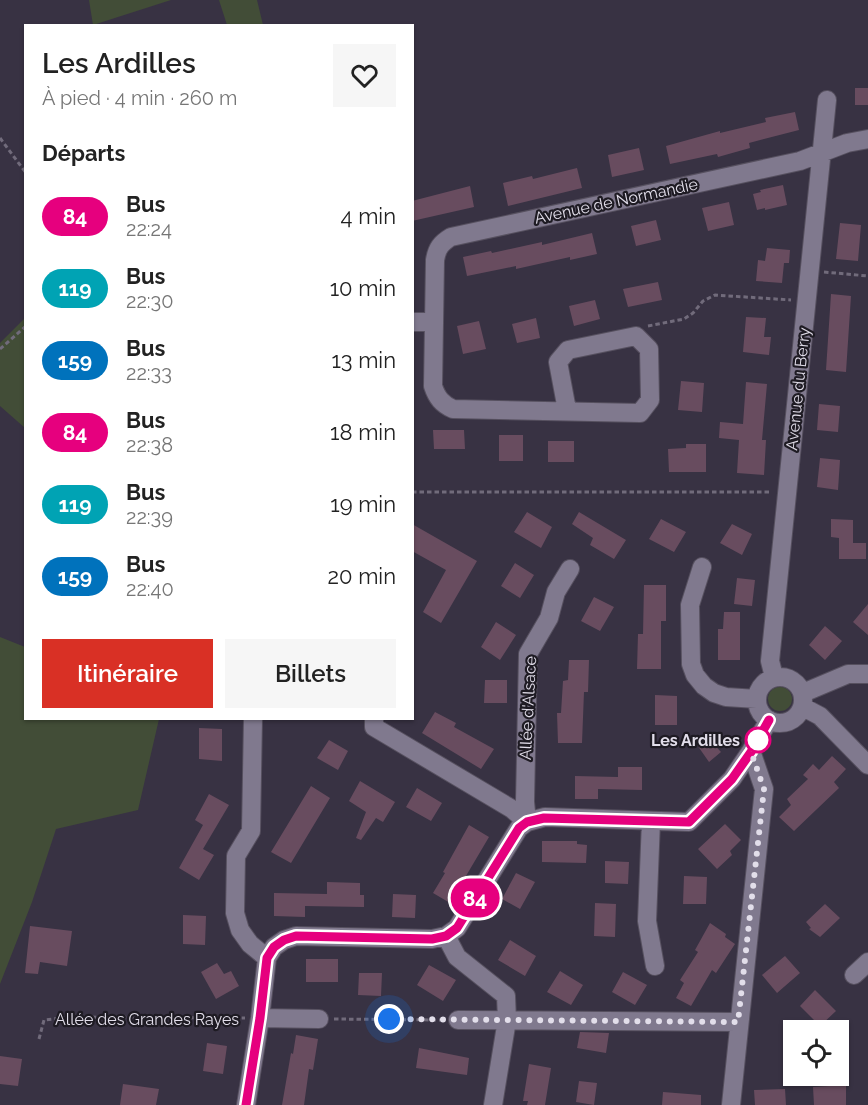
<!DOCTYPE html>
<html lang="fr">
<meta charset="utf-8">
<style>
:root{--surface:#fff;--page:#f6f6f6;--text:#222;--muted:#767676;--accent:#d93025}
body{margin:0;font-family:Raleway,sans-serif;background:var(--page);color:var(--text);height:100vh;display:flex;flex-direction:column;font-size:22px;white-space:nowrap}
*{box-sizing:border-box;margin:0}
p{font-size:20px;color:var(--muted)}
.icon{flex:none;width:33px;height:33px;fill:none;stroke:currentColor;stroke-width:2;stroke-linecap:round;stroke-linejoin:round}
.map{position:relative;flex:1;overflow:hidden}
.drawer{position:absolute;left:24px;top:24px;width:390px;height:696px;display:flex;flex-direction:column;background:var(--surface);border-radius:0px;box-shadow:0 2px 4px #0004}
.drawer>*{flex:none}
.badge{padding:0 12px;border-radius:20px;font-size:21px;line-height:39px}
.buttons{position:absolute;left:783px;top:1020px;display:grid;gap:12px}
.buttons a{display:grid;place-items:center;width:66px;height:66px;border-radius:0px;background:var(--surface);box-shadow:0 2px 4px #0004;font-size:30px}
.you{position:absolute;width:30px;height:30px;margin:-15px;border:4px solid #fff;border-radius:50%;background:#1a73e8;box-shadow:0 0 0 9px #1a73e833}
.map>.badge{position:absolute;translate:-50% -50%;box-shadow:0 0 0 3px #fff}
h2{padding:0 18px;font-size:22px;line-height:54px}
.round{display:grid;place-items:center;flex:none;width:63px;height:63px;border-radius:0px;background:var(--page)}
.headline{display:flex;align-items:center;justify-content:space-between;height:102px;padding:0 18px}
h1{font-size:28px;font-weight:600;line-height:45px}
.button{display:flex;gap:12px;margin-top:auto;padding:12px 18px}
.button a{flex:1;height:69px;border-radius:0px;background:var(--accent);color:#fff;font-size:24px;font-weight:600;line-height:69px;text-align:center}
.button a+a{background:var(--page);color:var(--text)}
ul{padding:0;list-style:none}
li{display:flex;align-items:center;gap:18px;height:72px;padding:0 18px}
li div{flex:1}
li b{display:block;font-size:22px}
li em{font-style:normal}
li .badge{min-width:66px;font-weight:700;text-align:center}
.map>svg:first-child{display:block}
.green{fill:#424d37}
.building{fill:#684c5f}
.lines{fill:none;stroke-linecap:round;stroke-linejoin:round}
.minor-casing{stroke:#56505f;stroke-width:20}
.path{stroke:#716b7b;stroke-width:3;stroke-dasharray:4.5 3;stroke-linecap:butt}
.minor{stroke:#80798e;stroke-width:18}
.line-casing{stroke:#fff;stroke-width:14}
.line{stroke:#e6007e;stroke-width:9}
.walk{stroke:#e2deea;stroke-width:6;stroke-dasharray:0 10.8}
.stop-dot{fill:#fff;stroke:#e6007e;stroke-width:3}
.labels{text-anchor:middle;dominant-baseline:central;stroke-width:4.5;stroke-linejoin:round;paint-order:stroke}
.street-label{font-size:16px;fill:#e2deea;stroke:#1e1b23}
.stop-label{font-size:16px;font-weight:bold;fill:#e2deea;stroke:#1e1b23;text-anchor:end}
</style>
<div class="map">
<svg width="868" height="1105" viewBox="0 0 868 1105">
<rect width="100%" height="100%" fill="#383243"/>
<path class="green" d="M89 0H171L93 25Z
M219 0H257L263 25H227Z
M25 318V428L0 406V343Z
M0 637 25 647 26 718 159 719 138 810 56 829 32 902 0 984Z
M768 699a12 12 0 1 1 24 0a12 12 0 1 1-24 0Z"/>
<path class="building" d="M855 88H868V105H855Z
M795 112 799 130 749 143 750 148 718 157 717 154 670 164 666 146 720 131V133L766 122 765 118Z
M639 148 644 170 612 177 608 155Z
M577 168 582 188 508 206 503 183 532 176 533 179Z
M783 185 787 205 765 210V208L757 210 753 194 761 192 760 190Z
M470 186 474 207 412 221V201Z
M729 202 734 225 708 231 702 208Z
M656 220 661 240 636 246 631 226Z
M840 223 861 225 858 261 836 259Z
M592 233 597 254 570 260V257L516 269V266L467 276 463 257 491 251 492 253 542 242V245Z
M767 248 790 250 789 263H784L782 283 756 281 758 260 765 261Z
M658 282 662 300 628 307 623 289Z
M831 294 851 296 846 372 826 370Z
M595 300 600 319 574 326 569 306Z
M746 317 766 318 764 337H771L769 355 743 352Z
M536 318 540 338 517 343 512 324Z
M479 321 486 349 463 354 457 326Z
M681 381 704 383 702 412 678 410Z
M746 382 767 384 762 440H766L764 475 737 473 739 440 719 438 720 422 743 424Z
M819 404 840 406 838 432 817 430Z
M433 430H464L465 449H434Z
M499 435H523V461H499Z
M548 441H574V462H548Z
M686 444H706V472H669L668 449 686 448Z
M820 458 840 460 838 490 817 487Z
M527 512 552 527 541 548 514 532Z
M579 512 626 540 614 559 590 545 593 538 572 524Z
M661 519 686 532 674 552 649 539Z
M831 519 853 520V543H866V559H839V538L831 537Z
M412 524 477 561 441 623 423 612 446 570 412 551Z
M732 524 752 534 742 555 720 543Z
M515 563 534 575 520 598 501 586Z
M737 578 755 580 752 606 734 604Z
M644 585H666V621H661V669H637L638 634H643Z
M594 597 614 607 600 631 581 621Z
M868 604V635L853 622Z
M724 612H740V660H718V629H723Z
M496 622 516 635 500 660 481 647Z
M825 626 842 641 825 660 809 645Z
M569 660H589L588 692H584L582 743H558L557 713H561L563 681 568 680Z
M485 680H507V703H484Z
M655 695 677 696V725H655Z
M435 712 456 723 454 727 494 749 481 769 422 733Z
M199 728 222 729V761L199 759Z
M704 734 721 752 709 762 695 742Z
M329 740 348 751 338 770 317 758Z
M832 756 846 769 834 782 839 788 794 831 779 817 791 805 787 799 808 779 803 775 813 764 819 770Z
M618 767H642V790L598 789V799H575V776L618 777Z
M360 781 395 802 383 822 376 818 361 840 356 838 366 812 349 801Z
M311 786 330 798 291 863 271 852Z
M417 788 442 803 431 821 406 807Z
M209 794 229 805 203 849 214 855 199 880 179 868 203 825 195 820Z
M725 824 741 840 730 851 732 855 717 869 698 849Z
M469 825 489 837 450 903 433 893 445 873 443 872Z
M542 841H577V844L587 845 586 863 542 862Z
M605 861 629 862 628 884 605 883Z
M516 873 535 882 520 909 502 899Z
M684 876 707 877 706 904H683Z
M327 882 360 883V895H364V907L305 906V917L274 916V893L327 894Z
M393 894 416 895 415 918 392 917Z
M595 903 616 904 615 937 594 936Z
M825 904 840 918 820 937 809 929 811 928 806 922Z
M183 915 206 916 205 945 183 944Z
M710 923 726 934 725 937 735 944 716 973 712 970 691 1006 676 998 684 983 680 980 698 952 695 950Z
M30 926 72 931 67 966 40 962 38 974 25 973Z
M510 940 536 956 525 976 498 960Z
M785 956 800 973 777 993 762 975Z
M306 959H338V982H306Z
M217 963 224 974 231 971 239 986 216 999 201 972Z
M429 965 456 980 443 1001 417 985Z
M560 971 583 985 571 1005 547 992Z
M623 972 647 985 635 1005 612 992Z
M359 973H382L381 996 358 995Z
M815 990 836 1011 820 1026 800 1006Z
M580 1032 609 1033 606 1053 577 1048Z
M296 1035 318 1039 313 1070 309 1069 304 1105H282L291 1053 293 1054Z
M207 1043 227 1046 223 1074 203 1071Z
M419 1048 469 1058 467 1075 416 1068Z
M0 1056 22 1059 18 1086 0 1084Z
M529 1064 551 1068 545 1105H527L528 1101H523Z
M579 1081 597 1083 594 1105 576 1102Z
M123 1084 159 1089 156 1105H120Z
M846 1085V1105H814L813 1087Z
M785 1089 786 1105H755L754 1090Z
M663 1092 701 1095V1105H662Z"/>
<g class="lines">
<g class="minor-casing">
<path id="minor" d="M412 322H434
M567 410 558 362 568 350 636 336 649 349 650 400 640 413 453 409C442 404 437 398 433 386L435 260C437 248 441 243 451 237L800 161 847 143 868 139
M702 567 690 605 691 664 695 675 704 686 714 693 726 697 757 699
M757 700a23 23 0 1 1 46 0a23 23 0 1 1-46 0Z
M774 677 770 661 827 100
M803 693 848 674H868
M803 707 820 716 868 765
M253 718 251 831 236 856 235 913 240 930 250 944 267 958
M374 718V727L512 809 527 822
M651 821 647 921 655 966
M527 822 525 802 528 654 549 618 556 592 570 569
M446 936 457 957 506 996 507 1020 493 1105
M854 975 868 962
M260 1018 319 1019
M458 1020 738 1022
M246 1105 260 1018 267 958 274 947 284 940 296 936 432 939 446 936 457 928 519 828 527 822 545 817 689 822 732 779 751 751 769 720
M731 1105 764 789 751 751"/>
</g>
<path class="path" d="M0 138 26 173
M824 272 868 276
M648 326 684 319 693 313 703 301 715 295 791 300
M0 349 26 326
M412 492H770
M334 1019 441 1020
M39 1039 44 1020 71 1017 245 1018"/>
<use href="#minor" class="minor"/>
</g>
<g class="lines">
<g class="line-casing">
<path id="line" d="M246 1105 260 1018 267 958 274 947 284 940 296 936 432 939 446 936 457 928 519 828 527 822 544 818 689 822 732 779 751 752 769 720"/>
</g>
<use href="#line" class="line"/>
<path class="walk" d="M389 1019 738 1022 764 789 751 752 758 740"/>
</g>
<circle class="stop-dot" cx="758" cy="740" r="12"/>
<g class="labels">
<g class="street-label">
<text transform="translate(616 201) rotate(-12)">Avenue de Normandie</text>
<text transform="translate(798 389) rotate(-84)">Avenue du Berry</text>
<text transform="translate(528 708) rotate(-87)">Allée d'Alsace</text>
<text x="147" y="1019">Allée des Grandes Rayes</text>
</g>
<g class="stop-label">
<text x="740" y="740">Les Ardilles</text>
</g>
</g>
</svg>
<div class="buttons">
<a><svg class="icon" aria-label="locate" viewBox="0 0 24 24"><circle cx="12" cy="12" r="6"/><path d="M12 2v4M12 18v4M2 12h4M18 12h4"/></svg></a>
</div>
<div class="you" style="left:389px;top:1019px"></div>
<b class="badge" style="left:475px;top:898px;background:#e6007e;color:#fff">84</b>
<section class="drawer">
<div class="headline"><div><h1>Les Ardilles</h1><p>À pied · 4 min · 260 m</p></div><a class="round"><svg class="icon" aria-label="heart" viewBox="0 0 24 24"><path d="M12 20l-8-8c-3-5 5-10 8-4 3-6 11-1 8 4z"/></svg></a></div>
<h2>Départs</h2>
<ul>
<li><span class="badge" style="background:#e6007e;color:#fff">84</span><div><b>Bus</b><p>22:24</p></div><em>4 min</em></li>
<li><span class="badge" style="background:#00a3b4;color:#fff">119</span><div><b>Bus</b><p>22:30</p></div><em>10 min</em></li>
<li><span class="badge" style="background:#0072bc;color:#fff">159</span><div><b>Bus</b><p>22:33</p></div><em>13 min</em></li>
<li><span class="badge" style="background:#e6007e;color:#fff">84</span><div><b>Bus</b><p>22:38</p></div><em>18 min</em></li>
<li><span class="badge" style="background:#00a3b4;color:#fff">119</span><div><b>Bus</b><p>22:39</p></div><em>19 min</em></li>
<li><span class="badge" style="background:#0072bc;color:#fff">159</span><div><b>Bus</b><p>22:40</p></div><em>20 min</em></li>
</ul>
<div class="button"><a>Itinéraire</a><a>Billets</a></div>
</section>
</div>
